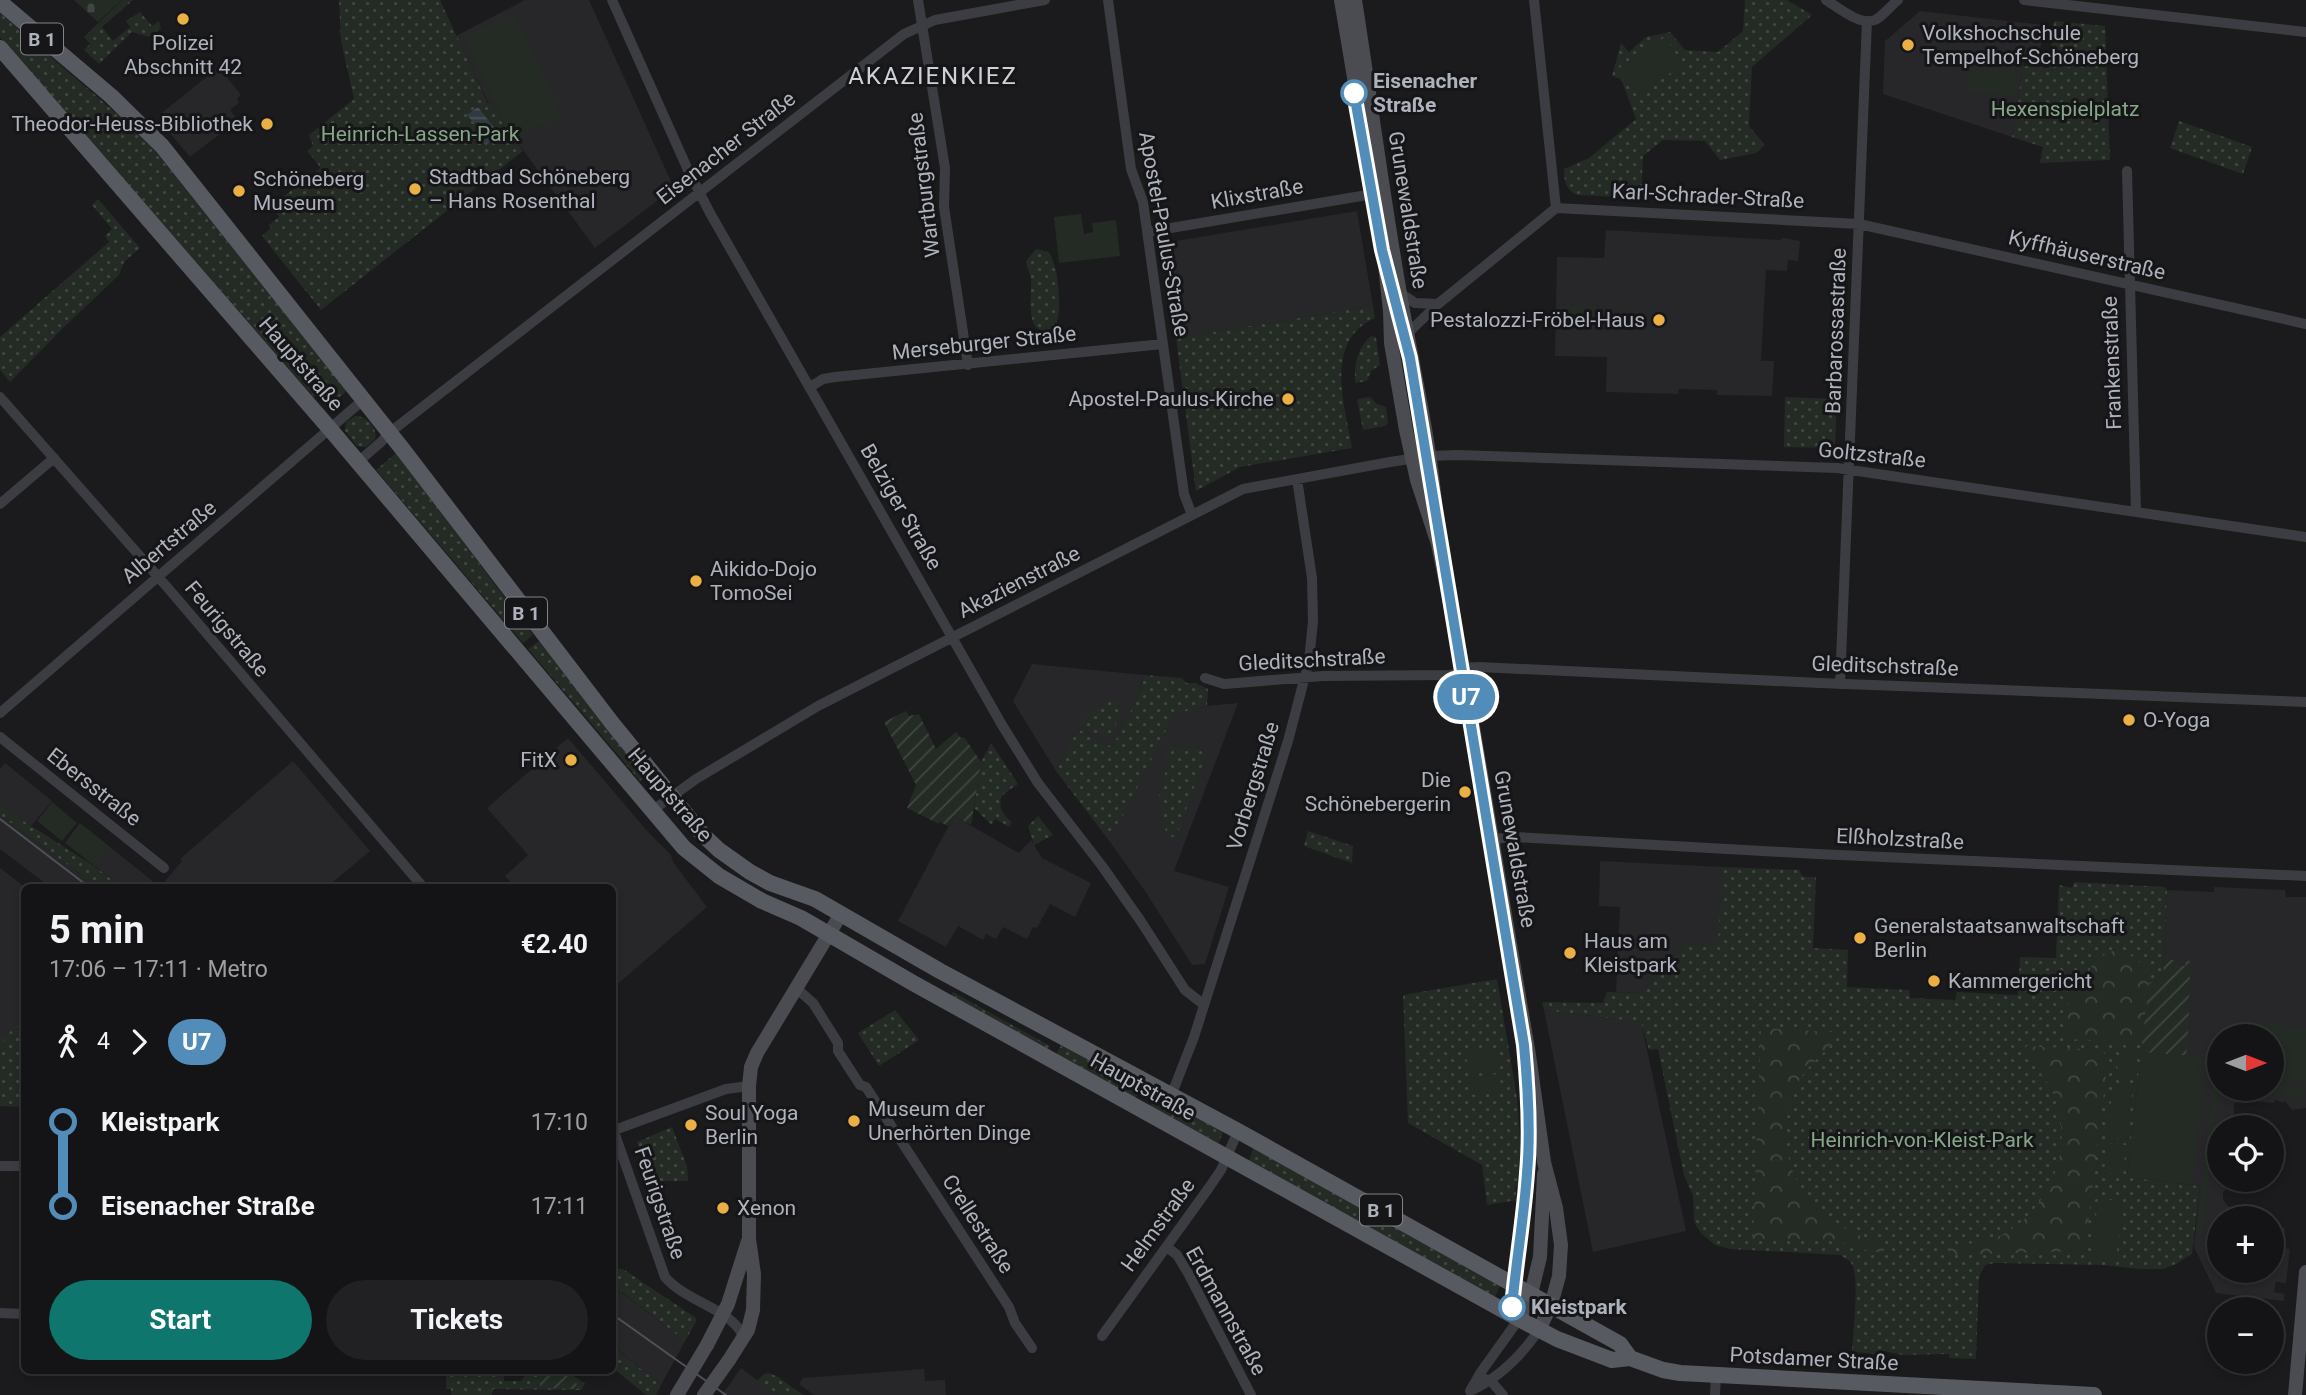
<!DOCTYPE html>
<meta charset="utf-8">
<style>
:root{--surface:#141416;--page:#212123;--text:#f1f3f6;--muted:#9d9ea1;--line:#333335;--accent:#0f766e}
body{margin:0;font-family:Roboto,sans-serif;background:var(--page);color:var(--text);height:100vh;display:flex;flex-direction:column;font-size:26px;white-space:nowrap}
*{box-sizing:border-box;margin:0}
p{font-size:23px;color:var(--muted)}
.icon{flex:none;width:38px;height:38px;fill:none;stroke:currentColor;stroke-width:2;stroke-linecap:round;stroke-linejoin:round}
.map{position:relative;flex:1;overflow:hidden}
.drawer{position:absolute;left:21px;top:884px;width:595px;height:490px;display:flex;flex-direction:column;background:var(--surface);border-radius:10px;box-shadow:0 4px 10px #0003,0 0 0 2px var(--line)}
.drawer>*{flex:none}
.badge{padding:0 14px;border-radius:23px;font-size:24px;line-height:46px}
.needle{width:46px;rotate:90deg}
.controls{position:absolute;left:2207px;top:1024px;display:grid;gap:14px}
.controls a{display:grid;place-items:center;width:77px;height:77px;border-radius:50%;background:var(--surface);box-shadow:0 4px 10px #0003,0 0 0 2px var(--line);font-size:35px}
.map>.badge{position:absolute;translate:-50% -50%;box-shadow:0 0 0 4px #fff}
.legs{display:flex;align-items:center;gap:10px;height:77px;padding:0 28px;font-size:23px}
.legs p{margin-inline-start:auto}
.overview{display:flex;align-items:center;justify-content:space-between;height:119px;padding:0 28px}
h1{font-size:38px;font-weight:700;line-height:52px}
.action{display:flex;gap:14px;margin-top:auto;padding:14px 28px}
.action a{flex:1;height:80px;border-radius:42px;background:var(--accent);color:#fff;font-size:28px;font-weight:700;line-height:80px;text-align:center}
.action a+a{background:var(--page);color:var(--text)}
ul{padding:0 28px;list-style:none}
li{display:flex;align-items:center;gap:24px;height:84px;font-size:26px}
li i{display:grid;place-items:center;width:10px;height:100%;margin:0 9px;background:currentColor}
li i::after{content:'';width:18px;height:18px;margin:-9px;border:5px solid;border-radius:50%;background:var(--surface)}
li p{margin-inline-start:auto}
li:first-child i{background:linear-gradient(#0000 50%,currentColor 0)}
li:last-child i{background:linear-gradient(currentColor 50%,#0000 0)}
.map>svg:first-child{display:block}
.built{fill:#27272a;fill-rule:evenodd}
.grass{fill:url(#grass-dots)}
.forest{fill:url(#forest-crowns)}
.cemetery{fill:url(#cemetery-stones)}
.garden{fill:url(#garden-furrows)}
.pitch{fill:#232b24}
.water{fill:url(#water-rules)}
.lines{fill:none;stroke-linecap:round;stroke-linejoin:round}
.minor{stroke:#3c3d42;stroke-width:10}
.secondary{stroke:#4a4c52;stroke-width:14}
.primary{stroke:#585a61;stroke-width:16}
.tram{stroke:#4f5157;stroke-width:2}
.secondary-bridge{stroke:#4a4c52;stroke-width:14}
.line-1-casing{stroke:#fff;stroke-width:16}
.line-1{stroke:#528dba;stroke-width:10}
.poi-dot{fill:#ebb045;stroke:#161618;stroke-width:2.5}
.stop-1-dot{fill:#fff;stroke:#528dba;stroke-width:3.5}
.labels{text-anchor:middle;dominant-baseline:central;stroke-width:6;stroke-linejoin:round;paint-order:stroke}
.shield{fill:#161618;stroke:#80838b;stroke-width:2}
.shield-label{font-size:19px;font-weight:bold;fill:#aeb2bc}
.poi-label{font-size:21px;fill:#aeb2bc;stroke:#161618;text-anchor:start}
.stop-label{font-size:21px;font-weight:bold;fill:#aeb2bc;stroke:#161618;text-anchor:start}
.park-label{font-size:21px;fill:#86a688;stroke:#161618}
.street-label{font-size:21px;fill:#aeb2bc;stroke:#161618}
.quarter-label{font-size:24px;letter-spacing:2px;fill:#cfd1d8;stroke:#161618}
</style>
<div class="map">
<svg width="2306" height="1395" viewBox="0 0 2306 1395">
<defs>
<pattern id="grass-dots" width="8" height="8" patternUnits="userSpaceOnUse" patternTransform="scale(1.75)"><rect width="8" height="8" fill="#232b24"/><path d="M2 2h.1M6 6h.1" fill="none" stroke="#404742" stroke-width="1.8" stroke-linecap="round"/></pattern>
<pattern id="forest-crowns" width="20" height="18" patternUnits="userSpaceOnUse" patternTransform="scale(1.75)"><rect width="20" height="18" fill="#232b24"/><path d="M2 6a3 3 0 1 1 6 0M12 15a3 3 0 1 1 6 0" fill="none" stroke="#404742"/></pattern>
<pattern id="cemetery-stones" width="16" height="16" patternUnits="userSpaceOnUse" patternTransform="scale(1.75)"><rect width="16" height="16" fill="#232b24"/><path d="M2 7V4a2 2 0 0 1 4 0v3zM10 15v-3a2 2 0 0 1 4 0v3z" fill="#404742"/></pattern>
<pattern id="garden-furrows" width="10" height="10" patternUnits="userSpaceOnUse" patternTransform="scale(1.75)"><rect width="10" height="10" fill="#232b24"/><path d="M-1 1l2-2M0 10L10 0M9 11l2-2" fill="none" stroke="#404742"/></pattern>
<pattern id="water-rules" width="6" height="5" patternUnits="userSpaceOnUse" patternTransform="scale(1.75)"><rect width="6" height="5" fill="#313a41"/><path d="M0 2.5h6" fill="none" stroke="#4c545a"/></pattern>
</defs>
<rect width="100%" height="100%" fill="#1b1b1d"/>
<path class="built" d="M525 0H589L674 188 595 248 515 139 510 141 494 104H489L456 36Z
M1920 11 2043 25 2039 60 2024 59 2012 137 1883 94 1885 41Z
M219 67 241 95 237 99 239 103 230 110 238 120 190 157 161 123 163 121 158 116Z
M1357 211 1373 306 1176 338 1164 243Z
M1606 230 1779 240 1784 238 1800 241 1798 261 1788 260 1787 271 1766 270 1761 361H1774L1772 396 1717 395V390L1679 389 1678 394 1606 392 1607 357 1555 356 1557 257 1604 258Z
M1032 664 1144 675 1137 699 1112 747 1078 729 1056 771 1013 701Z
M1238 703 1174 871 1229 887 1205 964 1192 965 1145 891 1107 838 1124 814 1174 713 1207 706Z
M568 738 649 833 671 855 673 862 707 907 613 988 612 887H515L505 876 528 855 487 808Z
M293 761 370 851 327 887H173L165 881 182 861 180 859Z
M5 763 52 801 31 826 0 806V769Z
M0 815 98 887H50L0 849Z
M954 816 1019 853 1031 840 1042 858 1091 883 1075 917 1050 904 1037 928 1033 927 1027 939 1003 927 996 939 986 934 983 940 958 926 946 947 898 921Z
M80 823 160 887H122L65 843Z
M1600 861 1722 867 1719 946 1684 945 1641 993 1616 992 1620 907 1599 906Z
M0 868 25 887 24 1028 0 1061Z
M2214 887 2285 890 2286 897H2306V1108L2292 1110 2285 1101 2283 1103 2276 1100 2273 1103 2253 1101 2250 1097H2242L2234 1104V1127H2219V1180H2228L2227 1189 2223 1192V1200L2230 1208 2237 1209 2241 1206 2261 1208 2264 1212H2271V1218H2219V1270H2272V1227L2285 1228 2283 1248 2290 1249 2286 1283 2276 1282 2274 1292 2284 1294V1301L2216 1293 2194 1247 2200 1186 2127 1177 2149 983 2163 977 2167 890 2214 892ZM2219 1036H2272V1088H2219Z
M1544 1010 1641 1022 1686 1231 1593 1252Z
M612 1285 685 1341 661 1385 613 1346Z
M741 1368 777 1395H722Z
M924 1369 925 1381 945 1380 946 1395H814L799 1384 803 1378Z"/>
<path class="grass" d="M122 0H133L102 27 113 41 130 27 126 21 140 12 152 26 159 21 161 28 149 37 132 32 99 64 84 50 90 44 84 37Z
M339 0H440L488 104H494L510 141 515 139 523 151 321 310 262 236 271 228 269 225 279 217 274 209 281 202 280 199 321 168 307 151 313 146 309 135 354 99 341 41Z
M1745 0H1787L1812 15 1752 67 1749 126 1765 145 1756 153 1720 160 1705 141 1663 140 1643 156 1641 198 1577 195C1566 190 1564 181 1564 169L1589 158 1636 119 1621 79 1612 76 1621 43 1629 52 1646 37 1670 32 1685 50 1718 52 1743 31Z
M0 13 131 126 155 151 347 391 330 404 321 392 314 397 0 37Z
M2054 21 2105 26 2110 160 2040 163 2043 147 2012 137 2023 66 2049 68Z
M2179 121 2252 147 2243 174 2170 148Z
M98 199 140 248 124 262 119 275 64 327 10 382 0 370V337L109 242 105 236 112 229 92 205Z
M1036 249 1049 252C1059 267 1062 310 1056 327 1025 343 1031 300 1031 284 1032 276 1027 269 1026 261Z
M1373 306 1375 318C1323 341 1345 406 1352 448L1240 467 1196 491 1176 338Z
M1371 336 1376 337 1380 365 1371 371 1367 381 1355 383C1354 365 1357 348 1371 336Z
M1370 397 1377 404 1386 407 1388 423 1385 426 1363 430 1357 399Z
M1785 397 1837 399 1835 445 1832 448 1784 447Z
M355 416C366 416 378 427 375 439L366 447 357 446 345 431 346 422Z
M396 453 533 635 523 643 376 470Z
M539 641 645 776 640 781 528 649Z
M1144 675 1182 678 1186 683H1196L1208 689 1207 706 1174 714 1124 814 1107 838 1056 771 1078 729 1112 747 1137 699Z
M1117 699H1119V714L1112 737 1092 732 1079 725 1085 715C1097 711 1105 703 1117 699Z
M991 743 1018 784C1014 787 1006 792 1003 795 996 804 1004 817 1012 822L1009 827 995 819 992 825 974 808 981 762Z
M1167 747 1198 749 1206 755 1176 837H1167L1159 797 1168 762 1166 753Z
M0 806 94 866 122 887H98L0 815Z
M1038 816 1053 835 1034 845 1028 826Z
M1308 831 1353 846 1352 863 1304 846Z
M1722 867 1799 870 1803 877H1816L1813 948 1848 950 1847 987 1909 990 1910 998 1955 1000 1957 992 2018 995 2020 957 2056 958 2059 885 2072 888 2074 882 2165 887 2167 890 2163 977 2149 983 2127 1177 2200 1186 2192 1254 2176 1264 2163 1269H2140L2102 1265 1994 1263 1985 1265 1979 1277 1976 1359 1949 1358V1354L1903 1355 1879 1350 1878 1354 1852 1352C1853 1333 1859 1282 1853 1266 1850 1260 1845 1258 1840 1255L1730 1249 1715 1245 1701 1233 1694 1222 1693 1196 1684 1175 1658 1049 1649 1050 1641 1022 1544 1010 1542 1002 1603 1003 1607 992 1641 993 1684 945H1718Z
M1497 979 1517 1098 1523 1186 1515 1187 1517 1200 1487 1205 1482 1165 1408 1123 1403 995Z
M953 992 1050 1046 1048 1049 951 995Z
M895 1010 919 1040 879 1066 858 1033Z
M24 1021V1107L0 1106V1041L3 1042 15 1025 19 1028Z
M1063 1042 1142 1086 1135 1098 1056 1054Z
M1156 1094 1223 1132 1219 1143 1150 1106Z
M672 1127 687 1166 688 1181H650L637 1142Z
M1253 1148 1500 1286 1495 1297 1249 1161Z
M612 1269H623L696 1318V1322L685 1341 613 1285Z
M612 1346 661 1385 656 1395H646L613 1368Z
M446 1370H504V1381H521L529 1370H566L585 1384 581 1390 493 1389 492 1395H451V1389H446Z
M769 1373 778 1377 803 1395H777L757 1381 764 1374Z"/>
<path class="forest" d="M2113 951 2130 955 2150 970 2142 1044 2070 1039 2066 1035 2068 990 2085 978 2097 957Z
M1761 1028 1834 1032V1043C1822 1054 1809 1065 1800 1079 1789 1097 1785 1120 1786 1142 1791 1197 1834 1231 1885 1244L1884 1251C1872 1255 1859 1247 1847 1244 1817 1237 1783 1240 1753 1239Z
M2026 1046 2101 1050 2107 1056V1067L2086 1241 2081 1250 2077 1251 1949 1255 1950 1246C1970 1244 1990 1242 2007 1232 2053 1204 2075 1144 2053 1094 2047 1079 2036 1067 2025 1055Z"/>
<path class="cemetery" d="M74 0H121L98 22Z"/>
<path class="garden" d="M906 711 909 716 919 714 936 749 956 732 961 738 964 737 981 762 971 825 954 816 948 826 940 822 939 824 907 808 916 785 884 722Z
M2164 960H2174L2175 966H2185L2186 961H2191C2188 993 2190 1024 2186 1056L2141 1052 2149 983 2163 977Z
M543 1370H566L575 1377 578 1389 540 1388V1376Z"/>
<path class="pitch" d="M515 14 562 116 511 140 464 37Z
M1665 37 1683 65 1637 94 1620 67Z
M1970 65 2017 70 2014 96 1967 91Z
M1081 214 1084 234 1093 232 1092 223 1116 220 1120 256 1059 263 1054 217Z
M1560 306H1594L1593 328H1559Z
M52 802 77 823 62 841 37 821Z
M80 823 110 847 95 866 65 843Z
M2249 1021 2306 1028V1083L2272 1079V1036H2247Z
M2120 1047 2137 1049 2133 1080 2116 1078Z
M1497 1048 1500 1071 1468 1074 1466 1051Z
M2141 1052 2206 1057 2193 1185 2127 1177Z
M2216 1056 2219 1057V1089L2203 1235 2196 1234Z
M1500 1074 1501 1092 1470 1095 1469 1077Z
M2272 1084 2304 1088 2303 1098 2239 1091V1089L2272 1088Z
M2113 1085 2133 1087 2127 1140 2107 1137Z
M2107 1143 2126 1145 2123 1175 2104 1173Z
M2098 1199 2122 1201 2116 1261H2091Z"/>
<path class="water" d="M478 107 499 134 486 145 483 142 486 139 479 122 474 123 467 115Z"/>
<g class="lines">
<path class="minor" d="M612 0 688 170 710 213 1002 725 1038 783 1102 866 1140 920 1185 990 1203 1004
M918 0 945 168 944 207 968 365
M1108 0 1131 169 1143 202 1184 494 1192 515
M1534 0 1556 208
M1826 0C1839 8 1862 28 1877 19 1884 14 1891 6 1898 0
M2024 0 2306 32
M2127 171 2136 511
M1556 208 1859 224 2306 324
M1147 232 1373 194
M1400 293 1415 303 1438 304
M1407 334 1438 304 1556 208
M810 387 823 379 835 377 1163 344
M0 397 167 587 423 887
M358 462 381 442 389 433 904 34 935 20 1045 0
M0 504 54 458
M1463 668 1479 667 1820 683 2306 702
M1205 678 1224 684 1323 676 1450 675 1464 673
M1840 684 1867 21
M0 713 363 400
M0 737 164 868
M653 810 696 779 818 706 1243 489 1390 462 1429 456 1458 455 1837 468 2306 537
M1492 839 1515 837 1817 854 2306 876
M796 988 813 1003 838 1043V1051L860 1085 866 1087 1009 1307 1015 1323 1032 1348
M1171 1096 1194 1037 1288 741 1309 661 1313 621 1312 578 1297 479
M612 1126 665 1277C686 1302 733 1309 744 1338
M612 1131 726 1089 749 1086
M0 1166H24
M1167 1247 1177 1255 1188 1273 1251 1395
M0 1313 24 1314
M1102 1336 1208 1189 1221 1170 1238 1131
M1484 1379 1490 1380 1503 1395
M1471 1389 1481 1372 1519 1319
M1470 1391C1499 1378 1521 1356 1539 1330
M1715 1395 1716 1375"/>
<path class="secondary" d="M1341 0 1384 256 1390 311 1391 343 1406 430 1417 480 1438 544 1463 668 1529 1055 1544 1162 1556 1208 1561 1245 1559 1276 1551 1305 1539 1330
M1355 0C1371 102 1384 204 1402 305 1415 378 1432 451 1437 525
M1519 1319 1531 1294 1540 1257 1544 1174
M707 1345 728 1304 748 1241
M729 1360 748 1330 753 1310 754 1274 749 1239V1086L751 1067 757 1053 841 914
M2295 1395 2306 1272"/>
<path class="primary" d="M0 2 111 96 162 146 404 451 612 723 703 835 719 850 750 872 770 883 815 899 940 971 1238 1131 1620 1344 1630 1358 1663 1370 1680 1373 2094 1395
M0 48 330 429 684 848 719 876 762 901 801 918 913 983 1519 1319 1557 1339 1612 1360 1630 1358"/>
<path class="tram" d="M0 819 89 887
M612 1314 726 1395"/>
<path class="secondary-bridge" d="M677 1395 707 1345
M704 1395 729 1360"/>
</g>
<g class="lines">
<g class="line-1-casing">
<path id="line-1" d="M1354 93 1382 250 1410 358 1524 1045C1528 1087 1531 1130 1527 1173 1524 1218 1516 1262 1512 1307"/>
</g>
<use href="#line-1" class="line-1"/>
</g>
<g class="poi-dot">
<circle cx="183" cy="19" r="7"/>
<circle cx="1908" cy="45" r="7"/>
<circle cx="267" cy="124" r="7"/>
<circle cx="415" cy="189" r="7"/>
<circle cx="239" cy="191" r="7"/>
<circle cx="1659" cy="320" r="7"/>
<circle cx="1288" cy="399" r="7"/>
<circle cx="696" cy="581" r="7"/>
<circle cx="2129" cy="720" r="7"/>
<circle cx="571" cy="760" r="7"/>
<circle cx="1465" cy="792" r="7"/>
<circle cx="1860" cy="938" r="7"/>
<circle cx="1570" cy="953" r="7"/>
<circle cx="1934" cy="981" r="7"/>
<circle cx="854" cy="1121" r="7"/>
<circle cx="691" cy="1125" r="7"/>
<circle cx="723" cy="1208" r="7"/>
</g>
<g class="stop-1-dot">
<circle cx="1354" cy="93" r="12"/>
<circle cx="1512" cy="1307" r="12"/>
</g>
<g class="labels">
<g class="shield">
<rect x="21" y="23.5" width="42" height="31" rx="5"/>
<rect x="505" y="597.5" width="42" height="31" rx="5"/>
<rect x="1360" y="1194.5" width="42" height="31" rx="5"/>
</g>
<g class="shield-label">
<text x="42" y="39">B 1</text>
<text x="526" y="613">B 1</text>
<text x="1381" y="1210">B 1</text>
</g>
<g class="poi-label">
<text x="1922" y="33">Volkshochschule<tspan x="1922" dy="24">Tempelhof-Schöneberg</tspan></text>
<text x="183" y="43" text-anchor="middle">Polizei<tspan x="183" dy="24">Abschnitt 42</tspan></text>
<text x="253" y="124" text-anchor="end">Theodor-Heuss-Bibliothek</text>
<text x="429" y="177">Stadtbad Schöneberg<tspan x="429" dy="24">– Hans Rosenthal</tspan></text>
<text x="253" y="179">Schöneberg<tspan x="253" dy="24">Museum</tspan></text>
<text x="1645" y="320" text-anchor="end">Pestalozzi-Fröbel-Haus</text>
<text x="1274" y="399" text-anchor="end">Apostel-Paulus-Kirche</text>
<text x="710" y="569">Aikido-Dojo<tspan x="710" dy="24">TomoSei</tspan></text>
<text x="2143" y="720">O-Yoga</text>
<text x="557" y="760" text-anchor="end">FitX</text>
<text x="1451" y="780" text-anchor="end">Die<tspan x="1451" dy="24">Schönebergerin</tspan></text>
<text x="1874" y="926">Generalstaatsanwaltschaft<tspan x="1874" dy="24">Berlin</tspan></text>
<text x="1584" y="941">Haus am<tspan x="1584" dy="24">Kleistpark</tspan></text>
<text x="1948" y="981">Kammergericht</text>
<text x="868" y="1109">Museum der<tspan x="868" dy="24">Unerhörten Dinge</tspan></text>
<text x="705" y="1113">Soul Yoga<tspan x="705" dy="24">Berlin</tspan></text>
<text x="737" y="1208">Xenon</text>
</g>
<g class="stop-label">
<text x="1373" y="81">Eisenacher<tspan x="1373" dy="24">Straße</tspan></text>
<text x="1531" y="1307">Kleistpark</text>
</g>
<g class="park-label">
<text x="2065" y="109">Hexenspielplatz</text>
<text x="420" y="134">Heinrich-Lassen-Park</text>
<text x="1922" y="1140">Heinrich-von-Kleist-Park</text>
</g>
<g class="street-label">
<text transform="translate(726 148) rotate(-38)">Eisenacher Straße</text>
<text transform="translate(924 185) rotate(-97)">Wartburgstraße</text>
<text transform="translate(1257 194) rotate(-10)">Klixstraße</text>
<text transform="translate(1708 196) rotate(3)">Karl-Schrader-Straße</text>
<text transform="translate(1408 210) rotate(81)">Grunewaldstraße</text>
<text transform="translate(1164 234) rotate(80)">Apostel-Paulus-Straße</text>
<text transform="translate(2087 255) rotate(13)">Kyffhäuserstraße</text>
<text transform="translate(1836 331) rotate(-88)">Barbarossastraße</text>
<text transform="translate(984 343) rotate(-6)">Merseburger Straße</text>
<text transform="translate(2112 363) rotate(-92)">Frankenstraße</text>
<text transform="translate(301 364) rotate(49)">Hauptstraße</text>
<text transform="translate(1872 455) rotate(6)">Goltzstraße</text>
<text transform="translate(901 507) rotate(60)">Belziger Straße</text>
<text transform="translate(169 542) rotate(-40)">Albertstraße</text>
<text transform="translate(1019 582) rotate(-27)">Akazienstraße</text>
<text transform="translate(227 629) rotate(50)">Feurigstraße</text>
<text transform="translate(1312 660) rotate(-3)">Gleditschstraße</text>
<text transform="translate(1885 666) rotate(2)">Gleditschstraße</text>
<text transform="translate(1253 786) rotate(-73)">Vorbergstraße</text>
<text transform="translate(94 787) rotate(38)">Ebersstraße</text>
<text transform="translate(670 795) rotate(49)">Hauptstraße</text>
<text transform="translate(1900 839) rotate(3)">Elßholzstraße</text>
<text transform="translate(1515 849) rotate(80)">Grunewaldstraße</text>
<text transform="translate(1143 1087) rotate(29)">Hauptstraße</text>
<text transform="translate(660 1203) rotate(71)">Feurigstraße</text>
<text transform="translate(978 1224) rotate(57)">Crellestraße</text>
<text transform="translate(1158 1225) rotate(-54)">Helmstraße</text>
<text transform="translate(1226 1311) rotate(61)">Erdmannstraße</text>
<text transform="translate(1814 1359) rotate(3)">Potsdamer Straße</text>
</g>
<g class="quarter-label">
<text x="933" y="76">AKAZIENKIEZ</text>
</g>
</g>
</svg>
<div class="controls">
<a><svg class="needle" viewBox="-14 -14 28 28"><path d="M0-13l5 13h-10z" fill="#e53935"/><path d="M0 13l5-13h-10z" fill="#9d9ea1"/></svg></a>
<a><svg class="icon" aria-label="locate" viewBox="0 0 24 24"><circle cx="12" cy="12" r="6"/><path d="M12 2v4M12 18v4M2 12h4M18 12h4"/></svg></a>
<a>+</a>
<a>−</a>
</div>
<b class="badge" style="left:1466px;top:697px;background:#528dba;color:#fff">U7</b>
<section class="drawer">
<div class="overview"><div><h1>5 min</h1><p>17:06 – 17:11 · Metro</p></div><b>€2.40</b></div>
<div class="legs"><svg class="icon" aria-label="walk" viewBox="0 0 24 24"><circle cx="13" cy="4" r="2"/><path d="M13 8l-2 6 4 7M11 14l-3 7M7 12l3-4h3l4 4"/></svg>4<svg class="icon" aria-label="forward" viewBox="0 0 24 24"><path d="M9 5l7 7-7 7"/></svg><b class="badge" style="background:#528dba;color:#fff">U7</b></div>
<ul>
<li><i style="color:#528dba"></i><b>Kleistpark</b><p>17:10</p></li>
<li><i style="color:#528dba"></i><b>Eisenacher Straße</b><p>17:11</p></li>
</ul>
<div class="action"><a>Start</a><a>Tickets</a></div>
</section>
</div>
